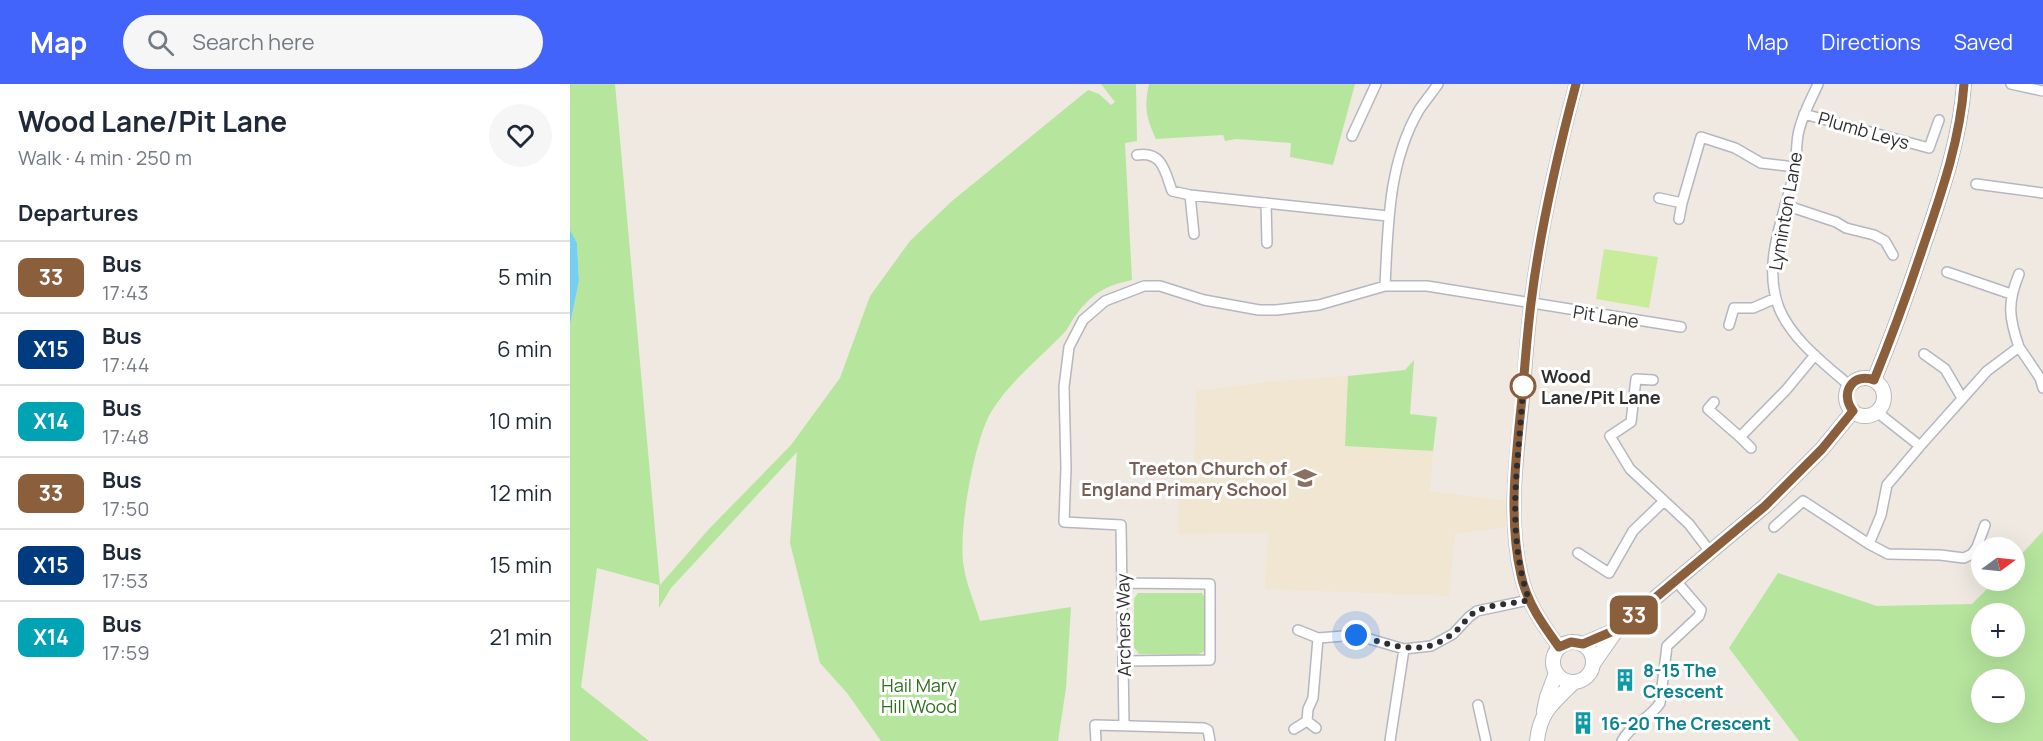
<!DOCTYPE html>
<meta charset="utf-8">
<style>
:root{--surface:#fff;--page:#f6f6f7;--text:#1f2937;--muted:#747a83;--line:#e0e1e3;--accent:#4264fb}
body{margin:0;font-family:Manrope,sans-serif;background:var(--page);color:var(--text);height:100vh;display:flex;flex-direction:column;font-size:22px;white-space:nowrap}
*{box-sizing:border-box;margin:0}
p{font-size:20px;color:var(--muted)}
.icon{flex:none;width:33px;height:33px;fill:none;stroke:currentColor;stroke-width:2;stroke-linecap:round;stroke-linejoin:round}
.map{position:relative;flex:1;overflow:hidden}
.details{display:flex;flex-direction:column;background:var(--surface);width:570px}
.details>*{flex:none}
.badge{padding:0 12px;border-radius:9px;font-size:21px;line-height:39px}
.needle{width:39px;rotate:75deg}
.tools{position:absolute;left:1401px;top:453px;display:grid;gap:12px}
.tools a{display:grid;place-items:center;width:54px;height:54px;border-radius:50%;background:var(--surface);box-shadow:0 6px 24px #0002;font-size:30px}
.you{position:absolute;width:30px;height:30px;margin:-15px;border:4px solid #fff;border-radius:50%;background:#1a73e8;box-shadow:0 0 0 9px #1a73e833}
.map>.badge{position:absolute;translate:-50% -50%;box-shadow:0 0 0 3px #fff}
h2{padding:0 18px;font-size:22px;line-height:54px}
.round{display:grid;place-items:center;flex:none;width:63px;height:63px;border-radius:32px;background:var(--page)}
.headline{display:flex;align-items:center;justify-content:space-between;height:102px;padding:0 18px}
h1{font-size:28px;font-weight:700;line-height:45px}
ul{padding:0;list-style:none}
li{display:flex;align-items:center;gap:18px;height:72px;padding:0 18px;border-top:2px solid var(--line)}
li div{flex:1}
li b{display:block;font-size:22px}
li em{font-style:normal}
li .badge{min-width:66px;font-weight:700;text-align:center}
header{display:flex;align-items:center;gap:36px;box-sizing:border-box;height:84px;padding:0 30px;background:var(--accent);color:#fff}
header strong{font-size:28px}
nav{display:flex;gap:33px;margin-inline-start:auto;font-size:21px}
.search{width:420px;height:54px;background:var(--page);display:flex;align-items:center;gap:15px;box-sizing:border-box;padding:0 21px;border-radius:33px;color:var(--muted);font-size:22px}
main{display:flex;flex:1;min-height:0}
.map>svg:first-child{display:block}
.education{fill:#f0e6d1}
.green{fill:#b6e59e;fill-rule:evenodd}
.pitch{fill:#c9ec9a}
.water{fill:#75cff0}
.lines{fill:none;stroke-linecap:round;stroke-linejoin:round}
.minor-casing{stroke:#b4b7c1;stroke-width:12}
.tertiary-casing{stroke:#b4b7c1;stroke-width:15}
.secondary-casing{stroke:#b4b7c1;stroke-width:16}
.minor{stroke:#fff;stroke-width:9}
.tertiary{stroke:#fff;stroke-width:12}
.secondary{stroke:#fff;stroke-width:14}
.line-casing{stroke:#fff;stroke-width:14}
.line{stroke:#8b5e3c;stroke-width:9}
.walk{stroke:#2e2e2e;stroke-width:6;stroke-dasharray:0 10.8}
.stop-dot{fill:#fff;stroke:#8b5e3c;stroke-width:3}
.labels{text-anchor:middle;dominant-baseline:central;stroke-width:6;stroke-linejoin:round;paint-order:stroke}
.street-label{font-size:18px;fill:#2e2e2e;stroke:#fff}
.stop-label{font-size:18px;font-weight:bold;fill:#2e2e2e;stroke:#fff;text-anchor:start}
.education-label{font-size:18px;font-weight:bold;fill:#785e54;stroke:#fff;text-anchor:end}
.culture-label{font-size:18px;font-weight:bold;fill:#0d838f;stroke:#fff;text-anchor:start}
.park-label{font-size:18px;fill:#2c6e1b;stroke:#fff}
</style>
<header>
<strong>Map</strong>
<div class="search"><svg class="icon" aria-label="search" viewBox="0 0 24 24"><circle cx="10" cy="10" r="6"/><path d="M15 15l6 6"/></svg>Search here</div>
<nav><a>Map</a><a>Directions</a><a>Saved</a></nav>
</header>
<main>
<section class="details">
<div class="headline"><div><h1>Wood Lane/Pit Lane</h1><p>Walk · 4 min · 250 m</p></div><a class="round"><svg class="icon" aria-label="heart" viewBox="0 0 24 24"><path d="M12 20l-8-8c-3-5 5-10 8-4 3-6 11-1 8 4z"/></svg></a></div>
<h2>Departures</h2>
<ul>
<li><span class="badge" style="background:#8b5e3c;color:#fff">33</span><div><b>Bus</b><p>17:43</p></div><em>5 min</em></li>
<li><span class="badge" style="background:#003b80;color:#fff">X15</span><div><b>Bus</b><p>17:44</p></div><em>6 min</em></li>
<li><span class="badge" style="background:#00a3b4;color:#fff">X14</span><div><b>Bus</b><p>17:48</p></div><em>10 min</em></li>
<li><span class="badge" style="background:#8b5e3c;color:#fff">33</span><div><b>Bus</b><p>17:50</p></div><em>12 min</em></li>
<li><span class="badge" style="background:#003b80;color:#fff">X15</span><div><b>Bus</b><p>17:53</p></div><em>15 min</em></li>
<li><span class="badge" style="background:#00a3b4;color:#fff">X14</span><div><b>Bus</b><p>17:59</p></div><em>21 min</em></li>
</ul>
</section>
<div class="map">
<svg width="1473" height="657" viewBox="0 0 1473 657">
<rect width="100%" height="100%" fill="#efe9e1"/>
<path class="education" d="M778 292 775 362 863 367 860 407 936 417V443L885 450 879 512 695 505 698 449 608 450V381L624 378 626 307 697 298Z"/>
<path class="green" d="M0 0H45L90 501 139 445 221 361 270 294 300 212 340 157 382 117 518 6 529 10 541 21 545 18 531 0H566L567 57 555 59 562 196C533 202 520 211 503 235 500 240 497 246 493 250 469 275 440 297 421 328 404 357 387 451 394 484 397 502 405 520 410 537L501 523 496 604 488 657H311L277 609 250 579 220 459 227 368 101 504 89 524V501L27 484 11 603 79 657H0V241L9 197 7 159 0 146Z
M579 0H785L763 81 720 73 721 59 666 55 655 57 653 51 586 55C576 34 574 23 579 0Z
M844 276 840 330 867 333 863 367 775 362 778 292 835 286Z
M1473 447V657H1229L1159 564 1208 489 1307 522 1402 520 1425 497 1444 496 1445 477ZM1412 530H1444V562H1412ZM1412 596H1444V628H1412Z
M568 509H632L636 515 635 567 627 571 569 570 564 563V515Z"/>
<path class="pitch" d="M1034 165 1088 173 1079 224 1026 215Z"/>
<path class="water" d="M0 146 7 159 9 197 0 241Z"/>
<g class="lines">
<g class="minor-casing">
<path id="minor" d="M1248 0C1241 16 1231 33 1228 51 1226 62 1227 73 1225 84 1216 129 1191 177 1209 224 1222 256 1255 280 1280 302
M1441 0 1473 7
M1234 30 1359 64 1369 36
M782 52 806 0
M567 71C593 67 595 88 602 107L620 111 818 132
M1406 100 1473 109
M620 111 624 150
M1089 114 1112 119 1131 53 1165 64 1191 79 1225 83
M696 119 697 159
M1215 121 1266 138 1276 144 1304 151 1315 157 1323 171
M1109 135 1112 119
M1377 188 1441 210
M815 202C818 142 818 79 849 26 855 17 862 9 868 0
M1159 241 1164 224H1183L1206 214
M1449 263 1470 294 1473 304
M1354 270 1375 285 1392 314
M1083 296 1066 295 1061 338 1040 352 1060 385 1119 440 1141 469
M1144 318 1138 325 1170 353 1216 306 1245 271
M1170 353 1181 364
M1350 362 1417 287 1449 263C1439 234 1437 219 1449 190
M1204 443 1233 417 1299 460 1318 470 1370 471 1394 474 1402 470 1407 463 1415 441
M1299 460 1311 431 1317 401 1350 362 1307 328
M1008 469 1039 489 1063 447 1094 417
M552 499 640 500V576L554 577
M728 546 748 554
M908 621 916 657
M554 642 551 441 494 438 496 384 494 303 499 263 513 236 535 217 574 202H590L634 216 689 226H706L749 221 815 202H857L1111 243
M746 644 737 637 738 625 743 614 748 554 786 551 834 565 861 562 883 550 899 533 907 527 959 516
M724 645 737 637
M526 657 525 641 634 644 638 646 640 657
M820 657 834 565
M1052 657C1060 641 1080 635 1090 619L1097 562 1129 532 1131 526 1106 497"/>
</g>
<g class="tertiary-casing">
<path id="tertiary" d="M989 563C973 541 957 519 951 491 938 435 946 376 952 319 955 285 957 252 961 219 970 145 987 72 1006 0"/>
</g>
<g class="secondary-casing">
<path id="secondary" d="M1276 313a19 19 0 1 1 38 0a19 19 0 1 1-38 0Z
M1304 296C1322 252 1338 208 1353 163 1371 110 1390 57 1394 0
M983 578a20 20 0 1 1 40 0a20 20 0 1 1-40 0Z
M1013 560 1048 545 1195 422 1252 365 1283 327
M1023 580 1046 547
M974 627 977 613 986 589
M967 657C970 627 984 618 1004 598"/>
</g>
<use href="#minor" class="minor"/>
<use href="#tertiary" class="tertiary"/>
<use href="#secondary" class="secondary"/>
</g>
<g class="lines">
<g class="line-casing">
<path id="line" d="M1006 0C987 72 970 145 961 219 957 250 955 282 952 314 946 372 938 434 951 491 957 519 973 541 989 563L1001 558 1013 560 1048 545 1195 422 1252 365 1283 327C1269 309 1283 288 1304 296 1322 252 1338 208 1353 163 1371 110 1390 57 1394 0"/>
</g>
<use href="#line" class="line"/>
<path class="walk" d="M786 551C820 560 851 575 882 550 891 544 896 534 905 528 920 520 942 520 959 516 934 444 950 372 953 302"/>
</g>
<defs>
<g id="school-bare" transform="scale(1.8)"><path d="M0-5L7-2L0 1L-7-2ZM-4 1L0 2.5L4 1V4Q0 6-4 4Z" fill="#8d6e63" stroke="#fff" stroke-width="2.5" paint-order="stroke"/></g>
<g id="building-bare" transform="scale(1.8)"><path d="M-4-6H4V6H1V3H-1V6H-4ZM-2.5-4.3h1.7v1.8h-1.7ZM.8-4.3h1.7v1.8H.8ZM-2.5-1h1.7V.8h-1.7ZM.8-1h1.7V.8H.8Z" fill="#0f9aa8" stroke="#fff" stroke-width="2.5" paint-order="stroke"/></g>
</defs>
<g fill-rule="evenodd">
<use href="#school-bare" x="735" y="394"/>
<use href="#building-bare" x="1055" y="596"/>
<use href="#building-bare" x="1013" y="639"/>
</g>
<circle class="stop-dot" cx="953" cy="302" r="12"/>
<g class="labels">
<g class="street-label">
<text transform="translate(1294 46) rotate(16)">Plumb Leys</text>
<text transform="translate(1215 127) rotate(-80)">Lyminton Lane</text>
<text transform="translate(1036 232) rotate(9)">Pit Lane</text>
<text transform="translate(553 541) rotate(-91)">Archers Way</text>
</g>
<g class="stop-label">
<text x="971" y="292">Wood<tspan x="971" dy="21">Lane/Pit Lane</tspan></text>
</g>
<g class="education-label">
<text x="717" y="384">Treeton Church of<tspan x="717" dy="21">England Primary School</tspan></text>
</g>
<g class="culture-label">
<text x="1073" y="586">8-15 The<tspan x="1073" dy="21">Crescent</tspan></text>
<text x="1031" y="639">16-20 The Crescent</text>
</g>
<g class="park-label">
<text x="349" y="601">Hail Mary<tspan x="349" dy="21">Hill Wood</tspan></text>
</g>
</g>
</svg>
<div class="tools">
<a><svg class="needle" viewBox="-14 -14 28 28"><path d="M0-13l5 13h-10z" fill="#e53935"/><path d="M0 13l5-13h-10z" fill="#747a83"/></svg></a>
<a>+</a>
<a>−</a>
</div>
<div class="you" style="left:786px;top:551px"></div>
<b class="badge" style="left:1064px;top:531px;background:#8b5e3c;color:#fff">33</b>
</div>
</main>
